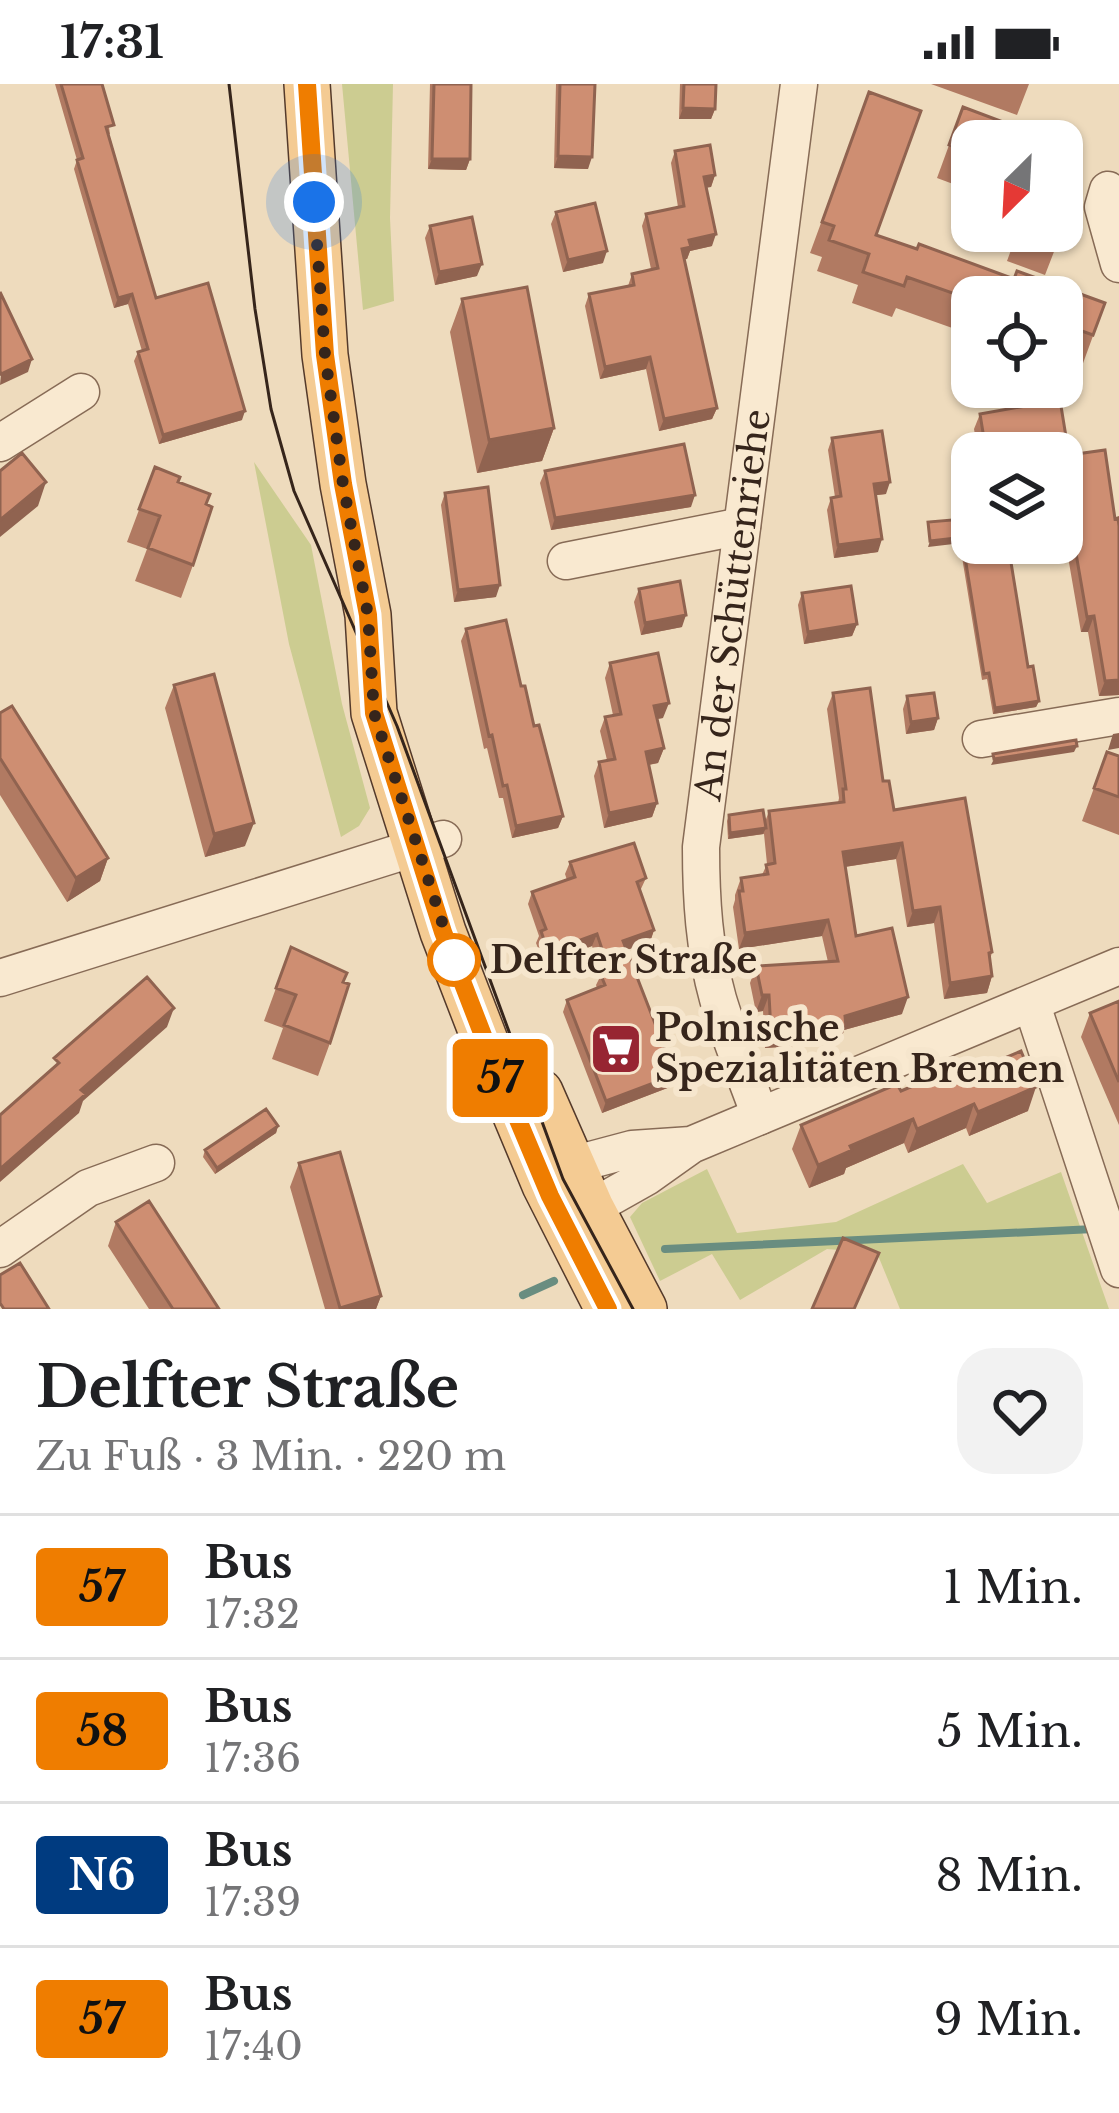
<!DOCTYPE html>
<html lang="de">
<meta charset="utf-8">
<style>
:root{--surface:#fff;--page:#f2f2f2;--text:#202124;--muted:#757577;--line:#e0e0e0}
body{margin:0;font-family:"Libre Baskerville",serif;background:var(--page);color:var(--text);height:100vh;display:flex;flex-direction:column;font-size:45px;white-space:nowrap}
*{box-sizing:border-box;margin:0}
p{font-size:39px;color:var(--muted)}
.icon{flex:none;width:66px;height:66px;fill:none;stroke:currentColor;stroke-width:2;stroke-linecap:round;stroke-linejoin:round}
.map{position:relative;height:1225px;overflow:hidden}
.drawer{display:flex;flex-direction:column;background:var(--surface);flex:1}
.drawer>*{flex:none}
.badge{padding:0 24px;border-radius:9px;font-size:42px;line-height:78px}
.needle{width:78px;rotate:204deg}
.controls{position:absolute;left:951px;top:36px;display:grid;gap:24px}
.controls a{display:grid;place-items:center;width:132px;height:132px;border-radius:24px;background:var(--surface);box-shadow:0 3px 9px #0004;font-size:60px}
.you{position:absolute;width:60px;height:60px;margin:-30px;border:9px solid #fff;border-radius:50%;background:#1a73e8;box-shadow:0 0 0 18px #1a73e833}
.map>.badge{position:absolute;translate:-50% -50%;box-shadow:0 0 0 6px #fff}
.round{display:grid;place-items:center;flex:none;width:126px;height:126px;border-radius:36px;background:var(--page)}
.overview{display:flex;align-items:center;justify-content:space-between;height:204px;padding:0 36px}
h1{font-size:57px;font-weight:800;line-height:90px}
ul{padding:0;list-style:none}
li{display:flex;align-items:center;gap:36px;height:144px;padding:0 36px;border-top:3px solid var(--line)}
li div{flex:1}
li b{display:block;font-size:45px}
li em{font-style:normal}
li .badge{min-width:132px;font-weight:700;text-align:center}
.status{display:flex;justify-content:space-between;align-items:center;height:84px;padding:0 60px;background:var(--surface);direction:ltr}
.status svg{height:33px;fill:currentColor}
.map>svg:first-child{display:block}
.green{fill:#cccc91}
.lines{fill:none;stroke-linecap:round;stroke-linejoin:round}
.stream{stroke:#698d80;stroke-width:8}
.minor-casing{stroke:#876b56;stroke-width:39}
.major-casing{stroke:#543a2b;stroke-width:48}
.minor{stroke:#f9e9d0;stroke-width:36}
.major{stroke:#f4cb93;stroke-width:45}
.tram{stroke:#36251b;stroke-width:3}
.wall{fill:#b17a62}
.shaded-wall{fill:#906350}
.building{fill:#ce8e72;stroke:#906350;stroke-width:3}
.line-casing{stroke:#fff;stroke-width:27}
.line{stroke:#ef7d00;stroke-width:18}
.walk{stroke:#36251b;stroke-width:12;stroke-dasharray:0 21.6}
.stop-dot{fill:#fff;stroke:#ef7d00;stroke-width:6}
.labels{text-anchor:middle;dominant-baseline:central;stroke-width:12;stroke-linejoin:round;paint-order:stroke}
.street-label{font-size:36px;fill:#36251b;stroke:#f6e6cd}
.stop-label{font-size:36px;font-weight:bold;fill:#36251b;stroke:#f6e6cd;text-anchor:start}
.poi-label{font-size:36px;font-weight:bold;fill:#36251b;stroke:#f6e6cd;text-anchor:start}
</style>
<div class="status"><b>17:31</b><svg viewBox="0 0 49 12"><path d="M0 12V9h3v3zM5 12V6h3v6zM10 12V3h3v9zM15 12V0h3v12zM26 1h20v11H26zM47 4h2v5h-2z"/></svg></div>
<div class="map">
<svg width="1119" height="1225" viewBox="0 0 1119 1225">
<rect width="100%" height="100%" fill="#eedbbd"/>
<path class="green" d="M342 0H393L390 134 394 217 363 226Z
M254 378 311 461 342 620 370 724 359 742 341 753 289 560Z
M963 1080 987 1119 1061 1088 1109 1225H900L877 1169 827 1165 740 1216 712 1170 660 1197 630 1133 642 1119 707 1085 737 1149 836 1138Z"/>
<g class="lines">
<path class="stream" d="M665 1165 1094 1145
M523 1211 554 1197"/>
<g class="minor-casing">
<g id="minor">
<path d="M1108 106 1103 123 1119 180"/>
<path d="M0 359 81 308"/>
<path d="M566 477 742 442"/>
<path d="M981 655 1119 632"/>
<path d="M0 894 443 755"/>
<path d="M1032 921 1119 1185"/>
<path id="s1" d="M760 1032C746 993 730 955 718 915 704 865 701 815 701 763L799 0"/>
<path d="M691 1061 632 1065 572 1081 550 1112 591 1124 646 1093 691 1061 1119 882"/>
<path d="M0 1165 88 1104 156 1079"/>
</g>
</g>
<g class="major-casing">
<path id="major" d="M307 0 325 271 343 400 368 531 374 629 443 848 489 967 545 1101 608 1225
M540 1008 591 1124 644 1225"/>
</g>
<use href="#minor" class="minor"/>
<use href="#major" class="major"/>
<path class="tram" d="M229 0 255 225 271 325 294 407 397 642 563 1095 633 1225"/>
</g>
<path class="wall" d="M55 0H102L110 50H109L156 214 242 336 159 360 134 277 138 268 142 267 128 220 114 224 74 85 77 76Z
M430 0H471L470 75 466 86 428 85Z
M556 0H595L588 85 554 84Z
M680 0H716L715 25 711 35H679Z
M931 0H1029L1017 31Z
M869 8 876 151 1014 195 1105 219 1082 282 1062 275V213H972V251L896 224 892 233 852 219 858 201 817 187 822 173 810 169Z
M963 23 972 57V107L937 94Z
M675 67 715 91 711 103H706L712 162 690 167 687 175H684L717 324 712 335 659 347 646 285 600 295 585 222 589 210 628 202 632 190 651 185 642 142 646 130 678 123 671 79Z
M556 128 603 179 563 188 551 140Z
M430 142 477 192 435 201 425 154Z
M1018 147H1062L1045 191 1007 177Z
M462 215 554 344 542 377 477 389 450 248Z
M980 330 1069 371 1119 611 1099 612 1088 548H1081L1063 444 1062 369H978L974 345Z
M832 354 886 410 876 411 878 468 834 474 827 426 831 414 835 413 828 366Z
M155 383 178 398 206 420 193 481 181 514 135 497 147 465 127 458Z
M545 387 691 423 551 446 540 399Z
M445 409 496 513 454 518 441 421Z
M964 467 1028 583 1039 617 1036 623 993 630 987 595 982 596 962 473Z
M639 505 682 543 641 551 634 518Z
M802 509 857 540 852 552 804 560 798 521Z
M466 545 521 602 563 732 558 744 512 754 503 714H499L487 664 484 665 461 557Z
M610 579 663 634 657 635 664 664 658 679 649 681 657 719 652 733 604 744 594 692 599 678 607 676 600 647 605 633 613 631 605 594Z
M174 601 245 762 205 773 165 624Z
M833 609 883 697 894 726 992 868 990 876 992 892 987 909 944 915 934 839 907 843 896 775 845 783 856 852 902 930 844 946 840 959 765 964 763 927 756 928 750 899 756 882 828 878 822 852 739 865 733 823 735 816V811L741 794 762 791 767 780 764 750 728 755 727 737 729 731 765 738 769 727 838 719 839 714 827 625Z
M907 612 938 634 934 646 906 650 903 625Z
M0 629 108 774 100 797 67 818 0 711Z
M1107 668 1119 672V751L1082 737Z
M570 778 646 794 640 807 654 846 650 858 626 866 670 1003 602 1029 563 928 567 916 597 904 596 901 602 889 592 862 544 880 536 859 539 852 528 820 532 808 567 796 565 790Z
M291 863 343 898 330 959 318 992 272 975 283 944 264 937Z
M1119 917V1041L1081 953 1090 929Z
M962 992 1028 1027 969 1052 966 1044 908 1069 904 1059 846 1084 844 1090 809 1104 792 1065 801 1041 901 1007Z
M278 1042 276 1049 215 1090 203 1073 205 1066Z
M299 1079 381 1212 376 1225H325L290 1103Z
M116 1138 219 1225H149L108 1162Z"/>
<path class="shaded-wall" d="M683 24 715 25 711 35H679Z
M558 72 592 73 588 85 554 84Z
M432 75H470L466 86 428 85Z
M715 91 711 103 700 105 704 93Z
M716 150 712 162 690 167 687 175 677 177 682 165 689 156Z
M607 167 603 179 563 188 568 176Z
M482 180 477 192 435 201 439 188Z
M132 210 128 220 114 224 118 214Z
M650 273 646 285 600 295 605 283Z
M32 275 28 288 0 301 1 290Z
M717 324 712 335 659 347 664 335Z
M245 327 242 336 159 360 163 351Z
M554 344 542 377 477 389 489 356Z
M1015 362 1012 369H985L986 367Z
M46 398 38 422 0 453V436Z
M890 398 886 410 869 412 874 400Z
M695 411 691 423 551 446 555 434Z
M1069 429 1063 444H1062V430Z
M965 453 962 459 928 463 930 457Z
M882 455 878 468 834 474 838 461Z
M500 501 496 513 454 518 458 506Z
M686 531 682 543 641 551 645 539Z
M1094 532 1088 548H1081L1087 533Z
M857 540 852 552 804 560 808 548Z
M1119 596V611L1099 612 1105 597Z
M1039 617 1036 623 993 630 995 624Z
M669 619 663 634 649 636 654 622Z
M938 634 934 646 906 650 911 638Z
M1119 649V664L1108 666 1113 650Z
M1077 662 1074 668 991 681 994 675Z
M664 664 658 679 641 682 646 668Z
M657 719 652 733 604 744 609 729Z
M563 732 558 744 512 754 516 742Z
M254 739 245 762 205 773 214 750Z
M766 744 763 750 728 755 730 749Z
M902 759 896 775 837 784 843 768Z
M108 774 100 797 67 818 76 794Z
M940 823 934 839 907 843 913 827Z
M828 836 822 852 739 865 745 849Z
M654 846 650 858 618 869 623 857Z
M597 850 592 862 544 880 548 868Z
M992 892 987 909 944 915 950 899Z
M762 911H769L763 927 756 928Z
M908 913 902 930 844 946 840 959 765 964 771 947 845 932Z
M174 924 167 943 83 1017 79 1029 0 1098V1085L81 1006Z
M675 991 670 1003 602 1029 606 1017Z
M1036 1003 1028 1027 969 1052 978 1028Z
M974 1020 966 1044 908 1069 917 1045Z
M913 1035 904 1059 846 1084 844 1090 809 1104 818 1081 850 1062Z
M278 1042 276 1049 215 1090 217 1084Z
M381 1212 376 1225H339L340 1224Z"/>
<path class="building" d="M61 0H102L114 41 106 43 156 214 208 199 245 327 163 351 138 268 148 265 132 210 118 214 77 76 83 74Z
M434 0H471L470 75H432Z
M560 0H595L592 73 558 72Z
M684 0H716L715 25 683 24Z
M869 8 921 27 876 151 917 165 919 160 1014 195 1017 187 1105 219 1093 251 1062 240V213H972V216L907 193 904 202 863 188 869 170 829 156 834 142 822 138Z
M963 23 1054 57H972V70L949 61Z
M710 61 715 91 704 93 716 150 689 156 691 163 682 165 717 324 664 335 650 273 605 283 589 210 634 201 632 190 658 184 646 130 684 122 675 67Z
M1062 75 1070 78 1062 100Z
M1062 104 1076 108 1062 146Z
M595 119 607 167 568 176 556 128Z
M472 133 482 180 439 188 430 142Z
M1027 147H1061L1057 158Z
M527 203 554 344 489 356 462 215Z
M0 208 32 275 1 290 0 287Z
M1060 316 1069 371 1105 366 1115 435 1118 434 1119 442V596L1105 597 1094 532 1087 533 1069 429 1062 430V369H1016L1015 362 986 367 980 330Z
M882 347 890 398 874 400 882 455 838 461 831 414 841 412 832 354Z
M684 360 695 411 555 434 545 387Z
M22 369 46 398 0 436V387Z
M155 383 180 393 178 398 210 410 206 420 212 423 193 481 148 464 160 432 139 425Z
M488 403 500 501 458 506 445 409Z
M963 435 965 453 930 457 928 438Z
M1008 460 1028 583 1033 582 1039 617 995 624 989 589 984 590 964 467Z
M680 497 686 531 645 539 639 505Z
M851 502 857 540 808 548 802 509Z
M506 536 521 602H525L534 642 539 641 563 732 516 742 507 701 503 702 492 651 489 652 466 545Z
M658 569 669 619 654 622 664 664 646 668 657 719 609 729 599 678 615 675 605 633 621 630 610 579Z
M214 590 254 739 214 750 174 601Z
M870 604 883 697H889L894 726 965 714 992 868 989 869 992 892 950 899 940 823 913 827 902 759 843 768 856 852 892 844 908 913 845 932 846 943 771 947 769 911H762L756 882 838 877 828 836 745 849 739 807H743L741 794 768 790 766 781 775 779 769 727 844 718 843 705H846L833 609Z
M934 609 938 634 911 638 907 612Z
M12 622 108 774 76 794 0 674V629Z
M1076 656 1077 662 994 675 993 670Z
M1107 668 1119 672V713L1094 704Z
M763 726 766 744 730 749 729 731Z
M634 759 646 794 637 798 654 846 623 857 675 991 606 1017 567 916 605 901 600 889 609 886 597 850 548 868 541 847 546 845 532 808 575 793 570 778Z
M291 863 347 889 343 898 349 900 330 959 284 941 296 911 276 904Z
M147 893 174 924 81 1006 86 1010 0 1085V1031L59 979 54 974Z
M1119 917V998L1090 929Z
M1021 967 1036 1003 978 1028 974 1020 917 1045 913 1035 850 1062 852 1066 818 1081 801 1041 897 1000 901 1007 958 983 962 992Z
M266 1025 278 1042 217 1084 205 1066Z
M340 1068 381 1212 340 1224 299 1079Z
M149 1117 219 1225H173L116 1138Z
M843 1154 879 1169 854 1225H812Z
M20 1179 49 1225H4L0 1219V1191Z"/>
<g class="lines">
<g class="line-casing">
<path id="line" d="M307 0 325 271 343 400 368 531 374 629 443 848 489 967 550 1112 608 1225"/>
</g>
<use href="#line" class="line"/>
<path class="walk" d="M314 118 325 271 343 400 368 531 374 629 458 887 454 876"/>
</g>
<defs>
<g id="supermarket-square" transform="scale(2.7)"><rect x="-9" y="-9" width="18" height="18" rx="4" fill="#972532" stroke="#f6e6cd"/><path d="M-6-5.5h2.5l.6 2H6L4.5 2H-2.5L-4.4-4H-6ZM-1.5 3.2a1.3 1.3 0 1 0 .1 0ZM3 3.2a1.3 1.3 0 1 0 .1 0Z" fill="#fff"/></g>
</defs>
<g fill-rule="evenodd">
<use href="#supermarket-square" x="616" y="965"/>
</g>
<circle class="stop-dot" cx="454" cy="876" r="24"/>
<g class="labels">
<g class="street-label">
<text stroke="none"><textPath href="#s1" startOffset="522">An der Schüttenriehe</textPath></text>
</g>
<g class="stop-label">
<text x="490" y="876">Delfter Straße</text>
</g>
<g class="poi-label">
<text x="655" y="944">Polnische<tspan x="655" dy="41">Spezialitäten Bremen</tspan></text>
</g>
</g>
</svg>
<div class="controls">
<a><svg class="needle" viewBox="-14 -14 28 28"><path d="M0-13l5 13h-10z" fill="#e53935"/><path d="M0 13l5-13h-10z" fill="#757577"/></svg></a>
<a><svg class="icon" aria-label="locate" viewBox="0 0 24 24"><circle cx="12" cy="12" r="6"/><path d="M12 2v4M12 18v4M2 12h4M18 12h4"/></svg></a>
<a><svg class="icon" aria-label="layers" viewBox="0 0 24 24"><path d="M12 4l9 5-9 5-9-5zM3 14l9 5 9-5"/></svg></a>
</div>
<div class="you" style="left:314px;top:118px"></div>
<b class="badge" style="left:500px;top:994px;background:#ef7d00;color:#111">57</b>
</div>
<section class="drawer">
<div class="overview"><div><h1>Delfter Straße</h1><p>Zu Fuß · 3 Min. · 220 m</p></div><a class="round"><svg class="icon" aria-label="heart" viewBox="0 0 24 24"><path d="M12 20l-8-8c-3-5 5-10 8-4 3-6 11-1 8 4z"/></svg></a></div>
<ul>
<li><span class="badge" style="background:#ef7d00;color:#111">57</span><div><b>Bus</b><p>17:32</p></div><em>1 Min.</em></li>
<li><span class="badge" style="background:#ef7d00;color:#111">58</span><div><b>Bus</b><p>17:36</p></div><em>5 Min.</em></li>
<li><span class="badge" style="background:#003b80;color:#fff">N6</span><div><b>Bus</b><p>17:39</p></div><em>8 Min.</em></li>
<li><span class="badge" style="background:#ef7d00;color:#111">57</span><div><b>Bus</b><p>17:40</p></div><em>9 Min.</em></li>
</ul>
</section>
